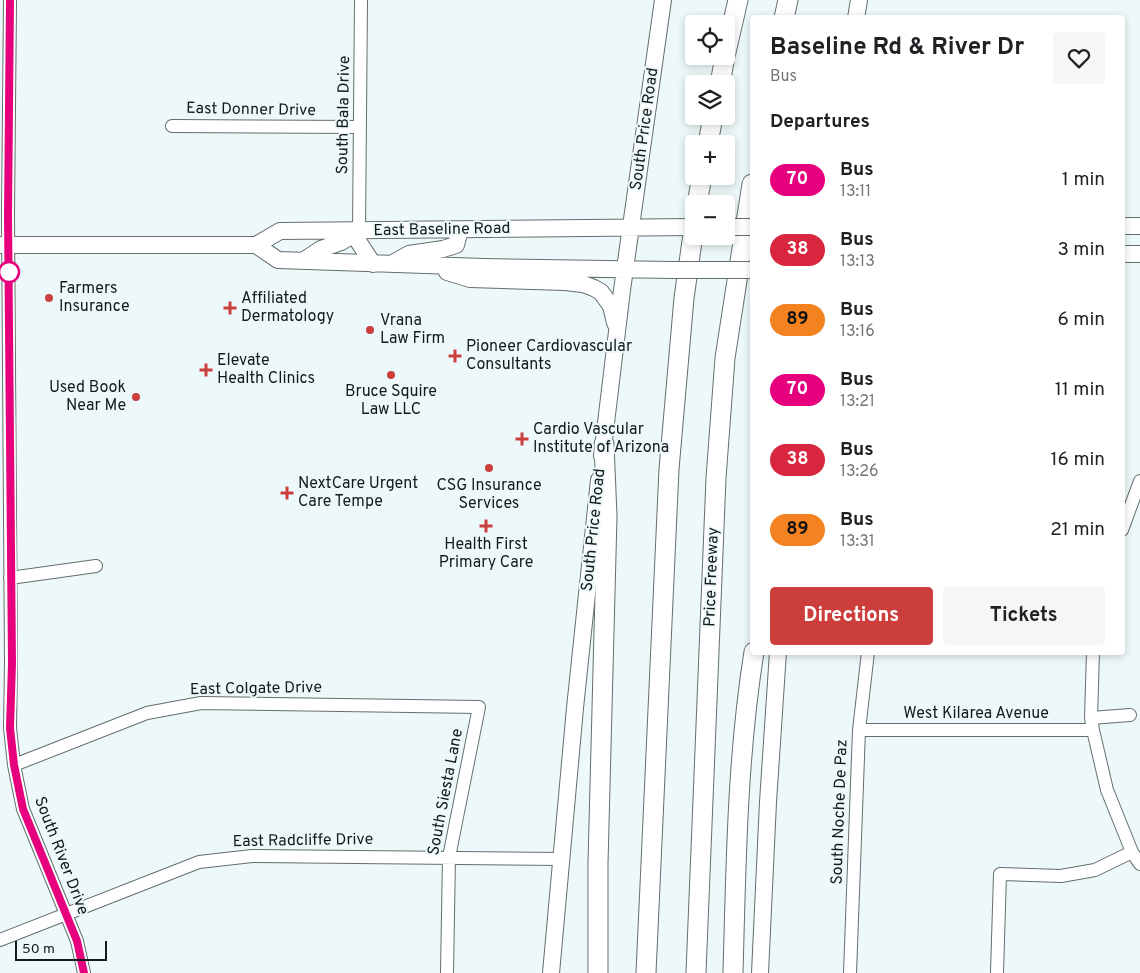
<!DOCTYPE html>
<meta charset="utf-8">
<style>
:root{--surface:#fff;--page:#f6f6f6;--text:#202124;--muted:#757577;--accent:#cc3e3c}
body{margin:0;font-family:Overpass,sans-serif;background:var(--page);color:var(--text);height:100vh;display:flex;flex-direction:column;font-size:19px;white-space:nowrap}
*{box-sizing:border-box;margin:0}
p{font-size:16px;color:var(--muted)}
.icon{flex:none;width:28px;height:28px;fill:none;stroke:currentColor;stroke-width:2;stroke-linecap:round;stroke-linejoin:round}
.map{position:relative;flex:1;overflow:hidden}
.sheet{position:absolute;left:750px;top:15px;width:375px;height:640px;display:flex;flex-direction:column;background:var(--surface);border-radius:5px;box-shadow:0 2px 8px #0003}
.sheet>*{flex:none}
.badge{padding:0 10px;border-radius:16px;font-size:18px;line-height:32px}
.controls{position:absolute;left:685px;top:15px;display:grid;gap:10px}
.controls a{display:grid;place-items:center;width:50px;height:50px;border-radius:5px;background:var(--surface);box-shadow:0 2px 8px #0003;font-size:25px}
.scale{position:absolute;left:15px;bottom:12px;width:92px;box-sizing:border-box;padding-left:5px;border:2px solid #15191a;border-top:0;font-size:14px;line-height:18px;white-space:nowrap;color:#15191a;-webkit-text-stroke:4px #ecf8f9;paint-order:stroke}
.map>.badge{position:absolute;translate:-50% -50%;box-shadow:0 0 0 2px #fff}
h2{padding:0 20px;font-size:19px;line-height:45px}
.round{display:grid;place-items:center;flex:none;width:52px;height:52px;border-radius:5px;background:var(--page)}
.head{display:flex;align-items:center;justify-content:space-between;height:85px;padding:0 20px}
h1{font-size:24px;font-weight:700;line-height:38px}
.cta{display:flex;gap:10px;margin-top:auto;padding:10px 20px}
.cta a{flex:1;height:58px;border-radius:5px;background:var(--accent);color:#fff;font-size:20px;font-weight:700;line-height:58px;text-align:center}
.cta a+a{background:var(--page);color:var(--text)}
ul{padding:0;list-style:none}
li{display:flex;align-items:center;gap:15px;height:70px;padding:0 20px}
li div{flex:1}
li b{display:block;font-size:19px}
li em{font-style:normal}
li .badge{min-width:55px;font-weight:700;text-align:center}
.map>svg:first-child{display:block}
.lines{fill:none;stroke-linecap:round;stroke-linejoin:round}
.minor-casing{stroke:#646e6f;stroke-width:14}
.major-casing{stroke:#646e6f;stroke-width:18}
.highway-casing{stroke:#646e6f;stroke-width:21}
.minor{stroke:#fff;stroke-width:12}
.major{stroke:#fff;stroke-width:16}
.highway{stroke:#fff;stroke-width:19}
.major-bridge-casing{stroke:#646e6f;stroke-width:18;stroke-linecap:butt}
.major-bridge{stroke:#fff;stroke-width:16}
.line-casing{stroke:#fff;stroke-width:11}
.line{stroke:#e6007e;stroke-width:8}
.stop-dot{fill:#fff;stroke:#e6007e;stroke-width:2.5}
.poi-dot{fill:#cc3e3c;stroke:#ecf8f9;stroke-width:2}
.labels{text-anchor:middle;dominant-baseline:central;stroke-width:4;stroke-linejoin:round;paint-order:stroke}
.street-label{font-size:16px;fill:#15191a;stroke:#ecf8f9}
.poi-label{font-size:16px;fill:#15191a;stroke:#ecf8f9;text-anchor:start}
</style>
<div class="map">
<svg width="1140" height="973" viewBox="0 0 1140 973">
<rect width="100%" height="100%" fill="#ecf8f9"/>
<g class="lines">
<g class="minor-casing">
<path id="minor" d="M10 0 8 215 11 663 10 728 14 765 23 809 77 941 84 973
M172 126 360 127
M359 231 361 0
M1122 530 1140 481
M10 578 96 566
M1093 652 1091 718 1093 730 1107 790 1132 852 1140 864
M1091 718 1130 715
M859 730H1093
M14 765 147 713 201 703 479 707 449 857 447 973
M0 940 199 862 252 856 561 859
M850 973 859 730 868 652
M997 973 1000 874 1061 876 1095 870 1132 852"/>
</g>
<g class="major-casing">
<path id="major" d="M856 18 859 0
M1122 226H1140
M359 231 358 241 373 264
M0 245H256L280 231 694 227
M256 245 278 260 484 267 673 270
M1122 254H1140
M303 261 321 249 341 242 358 232
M393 263 409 254 443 249 456 245 460 230
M447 272 470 279 565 282 583 284 594 288 601 292 611 306 615 323
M602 456 622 290 663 0
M551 973 575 708 599 480
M760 973 768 802 778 652"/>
</g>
<g class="highway-casing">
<path id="highway" d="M784 18 788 0
M726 52 738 0
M720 84 725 56
M708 144 713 116
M697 204 702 176
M598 973V863L607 516 604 444
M646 973 669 469 684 298 694 227
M696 973 716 478 725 358 752 184
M733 973C736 866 737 758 754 652"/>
</g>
<use href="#minor" class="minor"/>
<use href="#major" class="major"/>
<use href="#highway" class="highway"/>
<g class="major-bridge-casing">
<path id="major-bridge" d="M726 227H752
M673 270H752"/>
</g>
<use href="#major-bridge" class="major-bridge"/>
</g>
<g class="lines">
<g class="line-casing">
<path id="line" d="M10 0 8 215 12 663 10 728 14 765 23 809 77 941 84 973"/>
</g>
<use href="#line" class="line"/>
</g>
<circle class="stop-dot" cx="9" cy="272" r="10"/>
<g class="poi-dot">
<circle cx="49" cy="298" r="5"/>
<path d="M227.5 300.5h5v5h5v5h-5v5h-5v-5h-5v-5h5z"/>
<circle cx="370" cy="330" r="5"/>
<path d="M452.5 348.5h5v5h5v5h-5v5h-5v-5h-5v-5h5z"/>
<path d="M203.5 362.5h5v5h5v5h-5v5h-5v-5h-5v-5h5z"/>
<circle cx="391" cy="375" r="5"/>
<circle cx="136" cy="397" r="5"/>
<path d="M519.5 431.5h5v5h5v5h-5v5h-5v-5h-5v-5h5z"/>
<circle cx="489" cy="468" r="5"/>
<path d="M284.5 485.5h5v5h5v5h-5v5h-5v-5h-5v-5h5z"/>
<path d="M483.5 518.5h5v5h5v5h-5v5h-5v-5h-5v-5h5z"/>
</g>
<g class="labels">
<g class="street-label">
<text transform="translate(251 110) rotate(1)">East Donner Drive</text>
<text transform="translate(344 115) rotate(-89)">South Bala Drive</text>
<text transform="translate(645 129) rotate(-82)">South Price Road</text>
<text transform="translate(442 230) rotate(-1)">East Baseline Road</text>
<text transform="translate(594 530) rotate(-84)">South Price Road</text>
<text transform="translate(712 577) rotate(-88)">Price Freeway</text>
<text transform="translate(256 689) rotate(-1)">East Colgate Drive</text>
<text x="976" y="714">West Kilarea Avenue</text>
<text transform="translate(446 792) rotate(-79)">South Siesta Lane</text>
<text transform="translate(840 812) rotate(-88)">South Noche De Paz</text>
<text transform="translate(303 841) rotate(-1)">East Radcliffe Drive</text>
<text transform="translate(61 856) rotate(69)">South River Drive</text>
</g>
<g class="poi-label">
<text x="59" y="289">Farmers<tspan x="59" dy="18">Insurance</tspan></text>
<text x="241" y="299">Affiliated<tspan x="241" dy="18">Dermatology</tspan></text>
<text x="380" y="321">Vrana<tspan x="380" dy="18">Law Firm</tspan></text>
<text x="466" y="347">Pioneer Cardiovascular<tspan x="466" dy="18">Consultants</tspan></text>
<text x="217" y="361">Elevate<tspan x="217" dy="18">Health Clinics</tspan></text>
<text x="126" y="388" text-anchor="end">Used Book<tspan x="126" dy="18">Near Me</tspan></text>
<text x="391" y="392" text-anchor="middle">Bruce Squire<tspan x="391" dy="18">Law LLC</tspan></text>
<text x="533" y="430">Cardio Vascular<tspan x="533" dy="18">Institute of Arizona</tspan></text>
<text x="298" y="484">NextCare Urgent<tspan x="298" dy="18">Care Tempe</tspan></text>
<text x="489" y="486" text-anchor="middle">CSG Insurance<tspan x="489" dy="18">Services</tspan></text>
<text x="486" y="545" text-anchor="middle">Health First<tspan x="486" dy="18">Primary Care</tspan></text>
</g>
</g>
</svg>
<div class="controls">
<a><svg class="icon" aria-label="locate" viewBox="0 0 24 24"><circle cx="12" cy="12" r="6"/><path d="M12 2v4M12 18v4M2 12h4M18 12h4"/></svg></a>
<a><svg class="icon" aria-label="layers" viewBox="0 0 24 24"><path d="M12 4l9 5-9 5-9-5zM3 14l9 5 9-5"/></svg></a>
<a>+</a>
<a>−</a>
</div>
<div class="scale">50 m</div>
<section class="sheet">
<div class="head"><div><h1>Baseline Rd &amp; River Dr</h1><p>Bus</p></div><a class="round"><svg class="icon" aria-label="heart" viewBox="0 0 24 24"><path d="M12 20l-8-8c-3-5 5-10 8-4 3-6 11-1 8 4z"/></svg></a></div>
<h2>Departures</h2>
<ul>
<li><span class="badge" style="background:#e6007e;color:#fff">70</span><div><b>Bus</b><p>13:11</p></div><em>1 min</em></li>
<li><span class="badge" style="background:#d7263d;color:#fff">38</span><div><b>Bus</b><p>13:13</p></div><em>3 min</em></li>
<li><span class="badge" style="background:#f58220;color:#111">89</span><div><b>Bus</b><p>13:16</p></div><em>6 min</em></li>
<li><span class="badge" style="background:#e6007e;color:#fff">70</span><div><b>Bus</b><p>13:21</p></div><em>11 min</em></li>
<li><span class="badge" style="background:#d7263d;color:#fff">38</span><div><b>Bus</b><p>13:26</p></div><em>16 min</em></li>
<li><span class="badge" style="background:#f58220;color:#111">89</span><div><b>Bus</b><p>13:31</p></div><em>21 min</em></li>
</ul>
<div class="cta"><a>Directions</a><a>Tickets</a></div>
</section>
</div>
